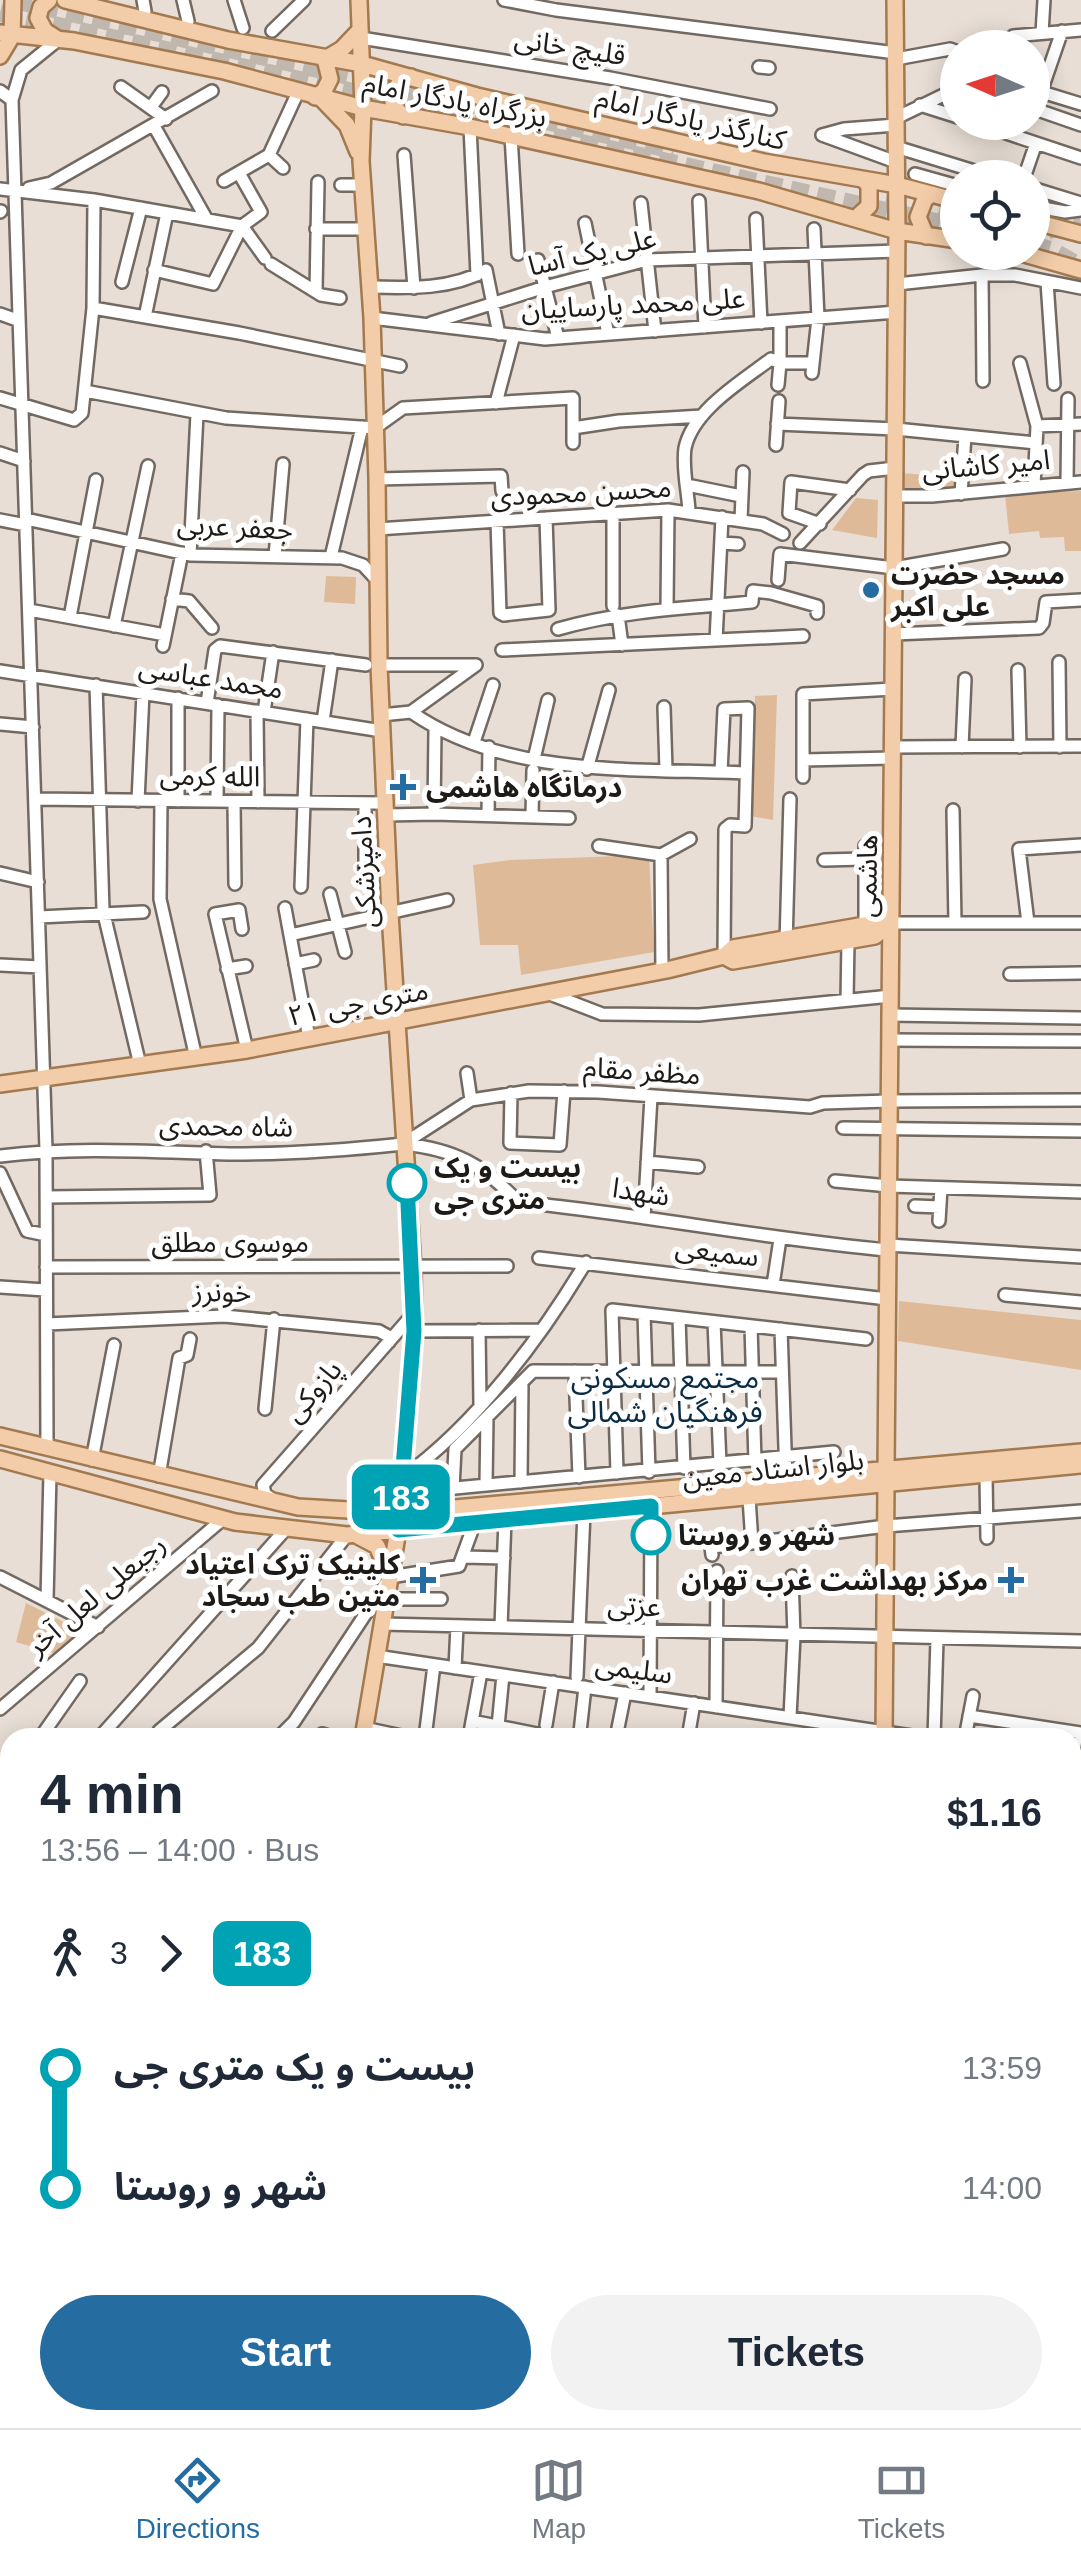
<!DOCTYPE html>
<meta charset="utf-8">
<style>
:root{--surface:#fff;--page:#f2f2f3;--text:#1f2937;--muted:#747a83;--line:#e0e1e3;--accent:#256ca1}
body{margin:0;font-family:Helvetica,"Noto Sans Arabic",sans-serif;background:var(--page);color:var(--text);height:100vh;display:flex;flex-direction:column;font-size:38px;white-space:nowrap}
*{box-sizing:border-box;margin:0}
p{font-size:32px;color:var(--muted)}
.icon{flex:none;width:55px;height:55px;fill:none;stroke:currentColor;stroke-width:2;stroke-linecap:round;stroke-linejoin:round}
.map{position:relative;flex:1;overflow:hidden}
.panel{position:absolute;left:0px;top:1728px;width:1082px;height:702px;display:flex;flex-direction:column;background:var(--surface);border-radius:30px 30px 0 0;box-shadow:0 5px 25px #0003}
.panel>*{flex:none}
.badge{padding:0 20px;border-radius:15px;font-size:35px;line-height:65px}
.needle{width:65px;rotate:273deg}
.fabs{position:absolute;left:940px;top:30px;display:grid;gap:20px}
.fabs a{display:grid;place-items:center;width:110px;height:110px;border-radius:50%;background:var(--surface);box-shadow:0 5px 25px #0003;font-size:50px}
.map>.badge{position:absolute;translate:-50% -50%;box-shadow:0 0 0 5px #fff}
.legs{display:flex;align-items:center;gap:15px;height:110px;padding:0 40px;font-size:32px}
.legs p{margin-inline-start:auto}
.head{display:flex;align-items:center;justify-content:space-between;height:170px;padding:0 40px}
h1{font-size:55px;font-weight:800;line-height:75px}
.cta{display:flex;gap:20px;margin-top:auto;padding:20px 40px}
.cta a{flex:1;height:115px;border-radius:60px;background:var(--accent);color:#fff;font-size:40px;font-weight:800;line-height:115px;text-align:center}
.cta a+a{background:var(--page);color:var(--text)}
ul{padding:0 40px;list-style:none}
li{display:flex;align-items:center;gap:35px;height:120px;font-size:38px}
li i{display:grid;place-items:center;width:15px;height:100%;margin:0 12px;background:currentColor}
li i::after{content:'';width:25px;height:25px;margin:-12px;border:8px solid;border-radius:50%;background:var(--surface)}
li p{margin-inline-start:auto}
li:first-child i{background:linear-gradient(#0000 50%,currentColor 0)}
li:last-child i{background:linear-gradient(currentColor 50%,#0000 0)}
.tab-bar{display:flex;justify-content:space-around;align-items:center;height:140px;border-top:2px solid var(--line);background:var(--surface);font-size:28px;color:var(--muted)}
.tab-bar a{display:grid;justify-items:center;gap:5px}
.tab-bar .selected{color:var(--accent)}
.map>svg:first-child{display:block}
.green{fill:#dfba99}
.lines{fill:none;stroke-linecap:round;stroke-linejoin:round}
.taxiway{stroke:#b0a8a1;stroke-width:28}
.highway-tunnel{stroke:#c0b7af;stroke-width:18;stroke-dasharray:18 9;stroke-linecap:butt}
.minor-casing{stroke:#726a62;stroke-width:16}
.major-casing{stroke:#a37950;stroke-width:20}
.highway-casing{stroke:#a37950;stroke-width:22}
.minor{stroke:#fff;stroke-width:11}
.major{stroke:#f3cda9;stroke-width:15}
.highway{stroke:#ebac6f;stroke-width:18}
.line-1-casing{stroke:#fff;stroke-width:22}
.line-1{stroke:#00a3b4;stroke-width:15}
.poi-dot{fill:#256ca1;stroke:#fff;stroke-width:4}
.stop-1-dot{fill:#fff;stroke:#00a3b4;stroke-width:5}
.labels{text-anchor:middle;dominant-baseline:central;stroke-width:10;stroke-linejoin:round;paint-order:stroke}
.street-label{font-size:28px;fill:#1e1a17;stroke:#fff}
.poi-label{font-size:28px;font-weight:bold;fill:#1e1a17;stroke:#fff;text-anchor:start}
.stop-label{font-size:28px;font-weight:bold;fill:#1e1a17;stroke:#fff;text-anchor:start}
.neighbourhood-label{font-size:30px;fill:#0a2c45;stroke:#fff}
</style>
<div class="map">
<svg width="1081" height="2428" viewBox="0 0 1081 2428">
<rect width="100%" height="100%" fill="#e8ded5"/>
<path class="green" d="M900 473 957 477V491H898Z
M1081 491V551H1065L1064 537 1040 538 1039 531 1009 534 1005 494Z
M856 498 878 500 877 538 832 530Z
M326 576 356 577 355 604 324 602Z
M777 695 773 820 750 816 755 696Z
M649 855 654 952 521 975 518 945H480L473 865 510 860Z
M899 1301 1081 1320V1370L898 1341Z
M26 1603 84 1632 57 1654 16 1642Z
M0 2168H10V2252L0 2253Z
M1081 2300V2394L1072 2388 1073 2302Z
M840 2420H1054L1058 2428H832Z"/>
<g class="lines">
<path class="taxiway" d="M1072 2286 1081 2284
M0 2334H10
M0 2376 10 2386
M1072 2413 1081 2420
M678 2420 688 2428
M739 2420 749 2428
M31 2428 50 2423
M118 2428H125
M559 2428 560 2420
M620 2428V2420"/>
<path class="highway-tunnel" d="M14 0 674 150
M0 13 958 227
M860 192 958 213
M1048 230 1081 222
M1032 245 1051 250 1081 267"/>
<g class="minor-casing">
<path id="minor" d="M143 0 145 11
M183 0 188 21
M234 0 243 28
M504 0 556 10 896 53
M272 31 304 0
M1042 33 1044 0
M361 38 610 78 770 109
M1004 48 1013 36 1081 30
M896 59 950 49 958 52
M759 67 769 68
M121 87 166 119
M1032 89 1081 104
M0 91 12 100
M1041 92 1062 31
M920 105 958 117
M151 107 162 92
M1032 108 1081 125
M896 118 958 88
M973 122 1081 158
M154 126 207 220
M470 127 477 275
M822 135 896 162
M822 135 844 129 896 125
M511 136 518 254
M896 147 997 178
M269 155 283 168
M404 155 414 288
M915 174 958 186
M1024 178 1036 143
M224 181 269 155 298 92
M341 185H363
M29 188 51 183 212 91
M1032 188 1081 203
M0 189 94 200 242 226
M699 201 705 327
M641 203 655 331
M1032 206 1065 212 1081 210
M0 212 1 211
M756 219 761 323
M585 223 608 334
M242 226 265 258
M316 229H365
M538 260 558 338
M271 264 321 295 340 298
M154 270 213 284 242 226 261 212 239 173
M982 275 983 381
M122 282 141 208
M1047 282 1054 384
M897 284 982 275H1015L1081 288
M369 287C407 288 451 290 486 270L499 334
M316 292 318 182
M93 308 239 333 400 366
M0 314 17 320
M145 317 167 213
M372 318 545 339 897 312
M431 323 545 287 647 260 897 251
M1020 363 1037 426 1034 485
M812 373 818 318 814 229
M778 385 780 363H813
M85 391 226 418 375 428 403 408 573 398V443
M0 398 74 420 82 413 93 308 94 200
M496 403 514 335
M777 424 896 429 1036 443
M1037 426 1081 424
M573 428 619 421 702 416
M776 445 779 401
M0 453 24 461
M377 479 501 476 502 491
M1067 483 1068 399
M687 485 741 496
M961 494 965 436
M895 496H932L1081 482
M689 511C688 492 682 468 685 448 693 410 742 381 771 359L780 363V321
M26 519 190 555 342 558 363 565 377 580
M0 520 26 525
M741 520 743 472
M497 521 500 613 504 615 549 610 546 518
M820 524 789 513 791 482 850 490
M377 529 668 510 763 524 783 534
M721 543 738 544
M800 543 863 475 869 471 895 468
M190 555 197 414
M275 556 283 464
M331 557 362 427
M778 580 780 554 894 568 1003 549
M172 599 189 601 212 628
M613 606V513
M667 608 668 510
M29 610 165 635
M618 615 622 645
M70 617 96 480
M114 626 148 466
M558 629C621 611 686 608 752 602L753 591 771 593 817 606V613
M894 634 1039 628 1043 623 1046 602 1081 600
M716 640 722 517
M163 646 182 553
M502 650 803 636
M1059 662 1060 747
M379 665H476
M1018 670 1020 747
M0 671 382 731
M96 685 103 910 140 1065
M207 703 215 650 220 646 366 665
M664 707 666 770
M257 711 258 802
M264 712 273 652
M411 712 476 665
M381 715 411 712C506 778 634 768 745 773
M323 721 332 660
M0 724 33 727
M474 742 493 685
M893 747 1081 746
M962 747 965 679
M534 759 548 700
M803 760 893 758
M587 769 609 690
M721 772 724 709 748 708 745 826 730 825 725 829 724 956
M803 777V694L893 689
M35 799 385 803
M138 801 143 693
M161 801 160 899 196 1058
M178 801V698
M217 801 218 705
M234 802 235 884
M365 803V874
M953 810 955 923
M434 814 435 729
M386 815 434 814 569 818
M488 815 489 747
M532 816 533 770
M599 846 661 855 690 839
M661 855 662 972
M824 860 864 859
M0 873 38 882
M301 887 307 719
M330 894 345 952
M285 908 309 1038
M39 917 143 912
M891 923H1081
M1028 923 1019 849 1081 845
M865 925V846
M242 929 239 910 215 914 247 1050
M290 935 447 900
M786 944 790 799
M295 964 314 960
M0 965 40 967
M227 969 246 966
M1010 974 1081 973
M550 994 602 1014 699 1015 891 996
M847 1000 848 941
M890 1015 1081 1018
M890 1040 1081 1041
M467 1073 471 1100
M511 1093 510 1143 560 1145 564 1091
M843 1128 1081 1131
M403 1144 471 1100 529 1091 598 1092 810 1107 823 1103 889 1101 1081 1100
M0 1156C78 1146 155 1152 233 1154 290 1154 347 1150 403 1144 454 1149 484 1165 518 1202 642 1214 764 1239 888 1250
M647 1162 698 1167
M0 1173 27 1231 46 1235
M835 1181 889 1186 1081 1192
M46 1197 210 1195 206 1151
M915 1206 940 1207
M644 1218 651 1097
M939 1221 941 1188
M888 1245 1081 1257
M539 1258 887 1299
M46 1267 507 1266
M773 1285 780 1239
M0 1287 45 1290
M1005 1295 1081 1302
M644 1314 649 1472
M679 1318 684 1468
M714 1322 720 1464
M47 1324 224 1316 379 1331 388 1336 389 1342
M751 1326 755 1462
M781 1329 786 1478
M479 1330 480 1404
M414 1331 541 1330
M575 1371 579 1477
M265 1409 274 1319
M47 1448 46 1150 12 100 21 70 58 40
M92 1460 114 1345
M617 1473 612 1310 866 1339
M159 1476 179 1358 187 1355 190 1339
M986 1476 987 1538
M403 1477C476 1424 540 1339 586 1262
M521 1482 522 1382
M486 1485 487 1417
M453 1488 455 1449 533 1371 781 1372
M424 1491 834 1452
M749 1498 752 1543 886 1526 1081 1511
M272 1499 265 1494 263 1485 414 1313
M712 1555 711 1547 752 1543
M464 1557 504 1558
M0 1577 98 1627
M386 1599H441
M47 1600 50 1473
M382 1624 1081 1641
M501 1627 505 1519
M376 1656 925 1738
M455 1668 457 1626
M577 1677 584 1512
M650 1697 651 1506
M716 1707 717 1571
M0 1709 223 1519
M969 1716 1081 1733
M790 1717 794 1636 792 1576
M472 1721 557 1738
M546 1725 553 1682
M498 1726 503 1675
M364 1728 411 1738
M159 1731 258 1648 347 1535
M580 1732 585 1687
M322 1734 335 1738
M40 1738 80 1681
M99 1738 285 1530
M278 1738 294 1722 390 1577 459 1566 475 1522
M425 1738 434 1665
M469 1738 481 1672
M616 1738 625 1693
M688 1738 694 1703
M934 1738 937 1639
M965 1738 973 1696
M1072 1765 1077 1733
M0 1792 10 1779
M0 1848 10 1837
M1072 1878H1081
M0 1902 10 1904
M0 2001 10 1974
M1072 2048 1081 2028
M1072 2074 1081 2076
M0 2155H10"/>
</g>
<g class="major-casing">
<path id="major" d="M49 0 41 7 38 18 45 31 56 38
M65 0 228 40 362 64 477 96 764 162 897 185 958 201
M359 0 363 108 361 161 372 318 377 479 379 665 390 914 413 1268 414 1331 398 1530 363 1738
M0 33 74 41 224 71 363 108 470 127 759 191 897 231 958 240
M0 56 12 36 13 0
M315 97 324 91 330 79 325 59 342 49 360 30
M322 99 347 125 358 152
M403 116 394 107 392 96 401 80 411 77
M856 218 869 206V186L864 180
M1032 221 1081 234
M926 236 918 217 925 199 932 194
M1017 252 1081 270
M724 956 733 961 875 936 891 923
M0 1084 247 1050 667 970 724 956 733 948 865 925 891 923
M0 1436 298 1507 399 1513 1081 1452
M0 1459 235 1522 347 1535 1081 1465
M886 1469 897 231 895 0
M352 1510 403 1477
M358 1536 377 1546 389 1574
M884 1738 886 1483"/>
</g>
<g class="highway-casing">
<path id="highway" d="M1072 2205 1081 2203
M1072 2233 1081 2231
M0 2265H10
M0 2293H10"/>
</g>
<use href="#minor" class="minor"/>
<use href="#major" class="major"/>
<use href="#highway" class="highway"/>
</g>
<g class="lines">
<g class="line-1-casing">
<path id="line-1" d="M407 1183 414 1331 398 1530 651 1506V1535"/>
</g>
<use href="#line-1" class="line-1"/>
</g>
<g class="poi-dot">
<circle cx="871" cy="590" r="10"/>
<path d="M398 772h10v10h10v10h-10v10h-10v-10h-10v-10h10z"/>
<path d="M418 1565h10v10h10v10h-10v10h-10v-10h-10v-10h10z"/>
<path d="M1006 1565h10v10h10v10h-10v10h-10v-10h-10v-10h10z"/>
</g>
<g class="stop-1-dot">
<circle cx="407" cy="1183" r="18"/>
<circle cx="651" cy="1535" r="18"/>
</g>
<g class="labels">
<g class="street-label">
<text transform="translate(570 47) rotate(9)">قلیچ خانی</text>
<text transform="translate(455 100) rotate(11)">بزرگراه یادگار امام</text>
<text transform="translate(691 119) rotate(13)">کنارگذر یادگار امام</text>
<text transform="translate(592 252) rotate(-13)">علی بک آسا</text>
<text transform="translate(633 304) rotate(-3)">علی محمد پارساییان</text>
<text transform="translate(986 465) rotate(-5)">امیر کاشانی</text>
<text transform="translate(581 492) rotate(-3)">محسن محمودی</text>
<text transform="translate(235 527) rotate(3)">جعفر عربی</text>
<text transform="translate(211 678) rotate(9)">محمد عباسی</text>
<text transform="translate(210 776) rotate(1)">الله کرمی</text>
<text transform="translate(364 872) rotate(-93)">دامپزشکی</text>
<text transform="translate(867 876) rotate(-89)">هاشمی</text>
<text transform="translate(358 1003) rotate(-11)">۲۱ متری جی</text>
<text transform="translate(642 1071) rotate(4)">مظفر مقام</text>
<text transform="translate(226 1126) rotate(1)">شاه محمدی</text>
<text transform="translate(641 1192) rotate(9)">شهدا</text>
<text x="230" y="1242">موسوی مطلق</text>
<text transform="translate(717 1252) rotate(7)">سمیعی</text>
<text transform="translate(222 1292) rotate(1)">خونرز</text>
<text transform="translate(313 1391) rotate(-49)">پازوکی</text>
<text transform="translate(773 1469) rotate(-6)">بلوار استاد معین</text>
<text transform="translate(96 1595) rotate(-40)">رجبعلی لعل آخر</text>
<text transform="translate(634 1606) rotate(2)">عزتی</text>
<text transform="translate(634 1669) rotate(8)">سلیمی</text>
</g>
<g class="poi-label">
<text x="891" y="574">مسجد حضرت<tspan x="891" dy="32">علی اکبر</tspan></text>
<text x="426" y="787">درمانگاه هاشمی</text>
<text x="400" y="1564" text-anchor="end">کلینیک ترک اعتیاد<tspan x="400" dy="32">متین طب سجاد</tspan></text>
<text x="988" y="1580" text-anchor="end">مرکز بهداشت غرب تهران</text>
</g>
<g class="stop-label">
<text x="434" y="1167">بیست و یک<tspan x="434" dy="32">متری جی</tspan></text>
<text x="678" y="1535">شهر و روستا</text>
</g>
<g class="neighbourhood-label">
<text x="665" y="1377">مجتمع مسکونی<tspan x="665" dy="34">فرهنگیان شمالی</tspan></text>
</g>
</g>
</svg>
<div class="fabs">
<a><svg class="needle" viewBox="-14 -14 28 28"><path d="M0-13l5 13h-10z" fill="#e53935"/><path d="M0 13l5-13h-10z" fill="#747a83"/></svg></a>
<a><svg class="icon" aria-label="locate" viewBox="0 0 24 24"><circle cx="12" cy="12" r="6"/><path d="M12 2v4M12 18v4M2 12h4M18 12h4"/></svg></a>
</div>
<b class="badge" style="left:401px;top:1497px;background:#00a3b4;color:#fff">183</b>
<section class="panel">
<div class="head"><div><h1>4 min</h1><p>13:56 – 14:00 · Bus</p></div><b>$1.16</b></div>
<div class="legs"><svg class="icon" aria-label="walk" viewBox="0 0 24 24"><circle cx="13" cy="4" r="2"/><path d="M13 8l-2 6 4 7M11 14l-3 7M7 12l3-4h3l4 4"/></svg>3<svg class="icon" aria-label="forward" viewBox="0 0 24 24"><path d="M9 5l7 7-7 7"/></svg><b class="badge" style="background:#00a3b4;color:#fff">183</b></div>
<ul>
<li><i style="color:#00a3b4"></i><b>بیست و یک متری جی</b><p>13:59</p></li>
<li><i style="color:#00a3b4"></i><b>شهر و روستا</b><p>14:00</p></li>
</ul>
<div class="cta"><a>Start</a><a>Tickets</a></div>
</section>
</div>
<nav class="tab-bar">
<a class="selected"><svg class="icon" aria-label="directions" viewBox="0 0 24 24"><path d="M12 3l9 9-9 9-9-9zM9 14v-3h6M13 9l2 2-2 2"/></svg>Directions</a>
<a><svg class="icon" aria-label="map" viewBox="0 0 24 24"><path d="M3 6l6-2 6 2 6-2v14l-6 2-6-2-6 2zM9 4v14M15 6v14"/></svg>Map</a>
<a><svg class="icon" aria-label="tickets" viewBox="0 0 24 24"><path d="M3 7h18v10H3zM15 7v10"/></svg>Tickets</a>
</nav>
